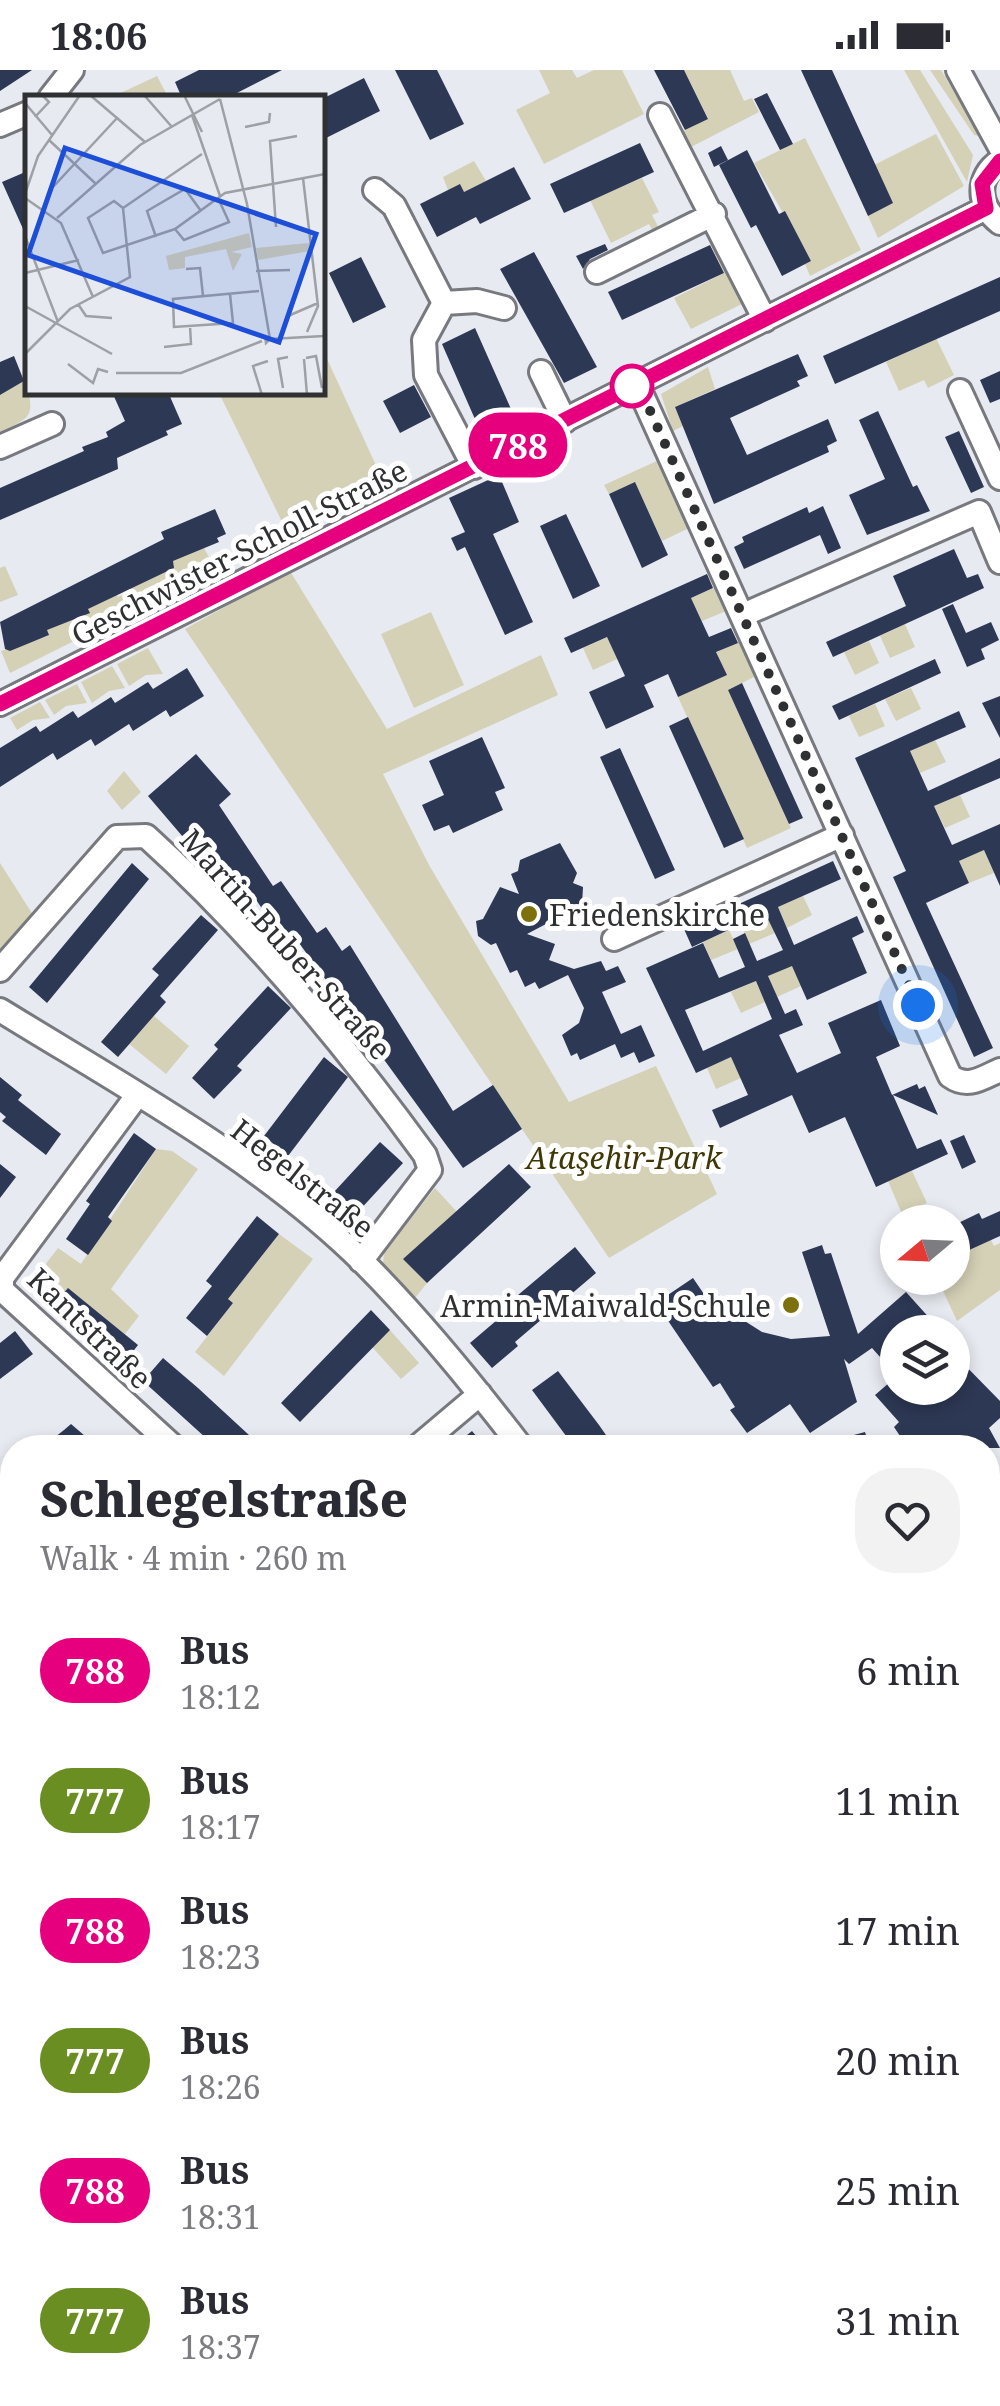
<!DOCTYPE html>
<meta charset="utf-8">
<style>
:root{--surface:#fff;--page:#f2f2f3;--text:#2b2b33;--muted:#7c7c81}
body{margin:0;font-family:"Noto Serif",serif;background:var(--page);color:var(--text);height:100vh;display:flex;flex-direction:column;font-size:38px;white-space:nowrap}
*{box-sizing:border-box;margin:0}
p{font-size:32px;color:var(--muted)}
.icon{flex:none;width:55px;height:55px;fill:none;stroke:currentColor;stroke-width:2;stroke-linecap:round;stroke-linejoin:round}
.map{position:relative;flex:1;overflow:hidden}
.sheet{position:absolute;left:0px;top:1365px;width:1000px;height:972px;display:flex;flex-direction:column;background:var(--surface);border-radius:40px 40px 0 0;box-shadow:0 5px 15px #0003}
.sheet>*{flex:none}
.badge{padding:0 20px;border-radius:32px;font-size:35px;line-height:65px}
.needle{width:65px;rotate:251deg}
.buttons{position:absolute;left:880px;top:1135px;display:grid;gap:20px}
.buttons a{display:grid;place-items:center;width:90px;height:90px;border-radius:50%;background:var(--surface);box-shadow:0 5px 15px #0003;font-size:50px}
.you{position:absolute;width:50px;height:50px;margin:-25px;border:8px solid #fff;border-radius:50%;background:#1a73e8;box-shadow:0 0 0 15px #1a73e833}
.map>.badge{position:absolute;translate:-50% -50%;box-shadow:0 0 0 5px #fff}
.round{display:grid;place-items:center;flex:none;width:105px;height:105px;border-radius:40px;background:var(--page)}
.summary{display:flex;align-items:center;justify-content:space-between;height:170px;padding:0 40px}
h1{font-size:48px;font-weight:800;line-height:75px}
ul{padding:0;list-style:none}
li{display:flex;align-items:center;gap:30px;height:130px;padding:0 40px}
li div{flex:1}
li b{display:block;font-size:38px}
li em{font-style:normal}
li .badge{min-width:110px;font-weight:700;text-align:center}
.status{display:flex;justify-content:space-between;align-items:center;height:70px;padding:0 50px;background:var(--surface);direction:ltr}
.status svg{height:28px;fill:currentColor}
.map>svg:first-child{display:block}
.green{fill:#d5d1b7}
.building{fill:#2d3854;fill-rule:evenodd}
.lines{fill:none;stroke-linecap:round;stroke-linejoin:round}
.minor-casing{stroke:#77797f;stroke-width:28}
.minor{stroke:#fff;stroke-width:22}
.line-casing{stroke:#fff;stroke-width:22}
.line{stroke:#e6007e;stroke-width:15}
.walk{stroke:#2f3032;stroke-width:10;stroke-dasharray:0 18}
.stop-dot{fill:#fff;stroke:#e6007e;stroke-width:5}
.poi-dot{fill:#7f700e;stroke:#fff;stroke-width:4}
.labels{text-anchor:middle;dominant-baseline:central;stroke-width:10;stroke-linejoin:round;paint-order:stroke}
.street-label{font-size:30px;fill:#2f3032;stroke:#fff}
.poi-label{font-size:30px;fill:#2f3032;stroke:#fff;text-anchor:start}
.park-label{font-size:30px;font-style:italic;fill:#3f3705;stroke:#fff}
.inset-road{fill:none;stroke:#9da0a4;stroke-width:2.5}
.view{fill:#1d4ed8;fill-opacity:0.15;stroke:#1d4ed8;stroke-width:5}
.inset-edge{fill:none;stroke:#2f3032;stroke-width:5}
</style>
<div class="status"><b>18:06</b><svg viewBox="0 0 49 12"><path d="M0 12V9h3v3zM5 12V6h3v6zM10 12V3h3v9zM15 12V0h3v12zM26 1h20v11H26zM47 4h2v5h-2z"/></svg></div>
<div class="map">
<svg width="1000" height="2336" viewBox="0 0 1000 2336">
<rect width="100%" height="100%" fill="#e7eaf0"/>
<path class="green" d="M539 0H572L577 8 594 0H622L644 44 544 94 516 40 550 23Z
M684 0H730L744 31 752 28 759 42 691 77 673 67 708 48Z
M904 0H920L973 85 967 112Z
M930 0H941L980 66 974 65Z
M157 6 168 27H112Z
M936 64 964 116 878 168 868 146 892 133 874 95Z
M805 68 861 180 810 206 805 194 811 191 754 93Z
M474 91 486 111 464 122 448 120 443 107Z
M642 108 659 142 652 145 661 162 655 165 649 154 611 173 590 130Z
M717 169 748 231 691 259 674 228 724 203 710 174Z
M934 264 954 305 928 318 924 310 899 321 886 292 925 274Z
M323 280 385 415 288 464 219 323 322 322Z
M708 297 715 319 675 337 683 356 673 361 661 324Z
M26 310C33 344 36 346 0 362V325Z
M659 390 689 458 662 471 635 413 609 424 604 415Z
M204 478 216 500 10 603 1 581 48 566 47 560 75 545 77 549 89 543 88 539 116 523 118 527 131 521 130 517 173 498 172 488Z
M5 496 18 525 0 532V498Z
M290 501 387 659 541 585 558 625 383 704 429 795 569 1032 656 996 717 1124 609 1188 185 559Z
M716 517 726 541 702 551 691 528Z
M431 542 464 615 414 638 381 564Z
M905 554 915 577 890 588 880 566Z
M607 567 617 589 593 600 583 578Z
M740 571 756 606 728 620 791 758 747 778 678 627 726 604 716 582Z
M869 571 879 593 855 605 844 582Z
M148 578 163 604 146 605 129 616 117 594Z
M112 596 125 618 109 621 92 633 81 612Z
M77 614 87 633 66 636 54 645 45 630Z
M911 618 921 639 896 651 885 629Z
M40 632 50 648 33 650 17 660 10 648Z
M875 634 885 656 859 667 849 646Z
M935 670 946 692 920 703 910 681Z
M124 701 141 722 122 740 107 721Z
M960 725 970 747 945 758 934 736Z
M984 780 994 803 969 813 959 791Z
M0 793 37 851 3 887 0 882Z
M803 826 812 845 787 858 778 837Z
M765 843 775 863 749 874 741 854Z
M729 860 738 879 711 890 703 872Z
M792 895 801 916 777 927 768 906Z
M756 911 765 932 741 943 731 922Z
M154 946 189 976 166 1004 129 974Z
M731 987 741 1008 716 1019 707 998Z
M156 1079 172 1081 198 1099 111 1219 139 1246 125 1264 68 1219 63 1224 38 1204 58 1178 81 1194Z
M912 1101 927 1133 902 1144 888 1111Z
M435 1118 458 1143 404 1189 427 1213 415 1228 383 1195 384 1182Z
M279 1164 313 1189 224 1306 195 1282 233 1233 228 1229Z
M991 1170 994 1176 1000 1173V1220L957 1251 937 1208H952L953 1179Z
M390 1260 419 1293 401 1309 372 1277Z"/>
<path class="building" d="M0 0H32L0 21Z
M199 0H282L227 28H182L175 12Z
M395 0H437L464 54 430 70Z
M654 0H684L708 49 685 60Z
M801 0H832L893 133 868 146Z
M364 8 380 41 322 70V29Z
M767 23 793 74 780 80 754 29Z
M640 73 654 102 564 143 550 114Z
M721 76 728 90 714 97 708 83Z
M747 80 779 144 785 141 811 191 782 206 756 155 751 158 719 95Z
M514 97 531 129 480 154 476 147 437 167 420 134 460 114 464 122Z
M23 103 28 114V170L2 112Z
M605 174 608 180 590 189 583 199 576 186Z
M710 175 724 203 622 250 608 222Z
M534 182 597 297 564 313 500 199Z
M361 187 386 237 353 253 329 203Z
M1000 207V241L835 314 823 286Z
M475 258 511 339 478 356 442 274Z
M798 284 808 306 797 311 800 316 730 348 747 385 828 349 837 371 827 376 829 382 714 434 675 337Z
M14 286 24 311 0 325V292Z
M1000 301V329L990 333 980 310Z
M414 315 431 347 400 363 383 331Z
M112 322H168L182 354 166 361 168 365 117 388 118 399 0 450V418L84 381 82 377 108 367 106 362 125 351Z
M878 341 913 417 917 415 930 441 867 465 849 425 885 409 859 350Z
M959 361 984 417 971 423 945 367Z
M499 405 519 452 493 464 533 552 505 565 465 477 457 481 451 468 465 462 449 428Z
M635 412 668 485 642 498 609 424Z
M823 436 841 478 828 484 820 465 744 499 734 477 744 472 742 467 807 437 809 443Z
M215 439 226 464 217 468 219 472 173 491 174 498 88 539 90 543 47 560 49 565 10 581 5 579 0 552 164 469 161 462Z
M566 444 600 516 573 529 540 456Z
M954 479 967 508 978 504 984 518 833 587 826 572 906 536 893 506Z
M707 504 713 518 691 528 709 567 731 558 738 573 716 582 727 605 678 627 668 604 644 615 654 637 606 659 589 622 625 606 607 567 571 583 564 568Z
M953 534 966 563 991 552 999 570 981 579 985 589 967 597 942 539Z
M935 589 941 603 839 650 832 636Z
M187 598 204 626 170 647 166 640 133 661 129 654 95 676 91 669 57 690 53 683 0 717V678L36 656 40 662 73 641 78 648 111 627 115 633 148 612 153 619Z
M742 613 803 748 789 754 728 620Z
M1000 626V668L982 633Z
M959 641 966 657 910 681 928 721 1000 688V708L934 736 952 775 1000 754V816L984 780 959 791 969 813 926 833 993 978 974 987 893 807 906 801 855 688Z
M688 647 744 769 724 778 669 656Z
M482 667 505 718 495 722 503 740 453 763 449 755 434 761 422 735 444 725 429 691Z
M620 678 675 800 655 809 600 687Z
M196 684 231 724 219 735 273 816 281 811 317 863 326 857 342 881 350 875 453 1041 493 1015 522 1059 463 1098 291 862 282 868 246 815 239 821 196 756 183 767 148 726Z
M560 773 577 803 573 813 583 817 582 835 527 864 555 874 549 890 574 899 601 891 606 901 618 896 626 912 602 922 621 964 641 955 655 986 639 993 634 982 621 988 615 974 580 990 577 983 571 986 562 965 579 953 584 938 568 905 539 919 535 912 525 917 517 900 510 903 496 873 491 875 478 866 476 851 483 849 500 817 519 824 511 804 518 801 520 790Z
M833 791 841 809 778 837 794 875 857 846 864 862 852 868 867 903 807 930 792 896 768 906 785 944 796 939 803 955 779 965 797 1003 841 983 828 953 881 930 900 976 876 987 892 1025 917 1014 919 1019 925 1016 938 1045 893 1025 917 1079 941 1069 948 1084 876 1117 845 1047 809 1063 792 1025 720 1058 712 1040 748 1025 731 987 696 1003 646 898 703 873 719 908 745 897 733 869 745 863 757 891 783 880 765 843 692 877 684 859ZM756 911 772 949 703 981 685 940Z
M132 793 149 809 47 933 29 917Z
M201 845 218 860 160 926 166 932 118 987 101 972 159 905 152 899Z
M268 916 291 938 237 996 242 1000 214 1029 192 1008 218 979 214 975Z
M324 987 348 1007 288 1086 264 1066Z
M0 1007 22 1025 18 1030 61 1064 46 1085 2 1051 6 1047 0 1042Z
M134 1063 156 1079 108 1147 112 1151 88 1185 66 1169 90 1134 86 1131Z
M964 1065 976 1092 962 1099 950 1071Z
M380 1072 403 1093 357 1143 334 1122Z
M0 1094 16 1107 0 1128Z
M509 1094 531 1117 427 1213 403 1189Z
M1000 1141V1166L967 1181 964 1174 952 1179V1156L979 1143 982 1149Z
M257 1146 279 1164 228 1229 233 1233 207 1266 186 1248 212 1216 206 1211Z
M822 1175 825 1184 831 1183 858 1264 906 1222 942 1262H898V1318H952V1282L1000 1331V1348L989 1358 1000 1378H908L894 1357 899 1352 875 1325 897 1306 872 1278 849 1294 844 1289 857 1332 810 1363 790 1334 747 1363 730 1340 735 1337 720 1313 713 1317 656 1233 693 1208 708 1230 718 1224 740 1248 762 1262 791 1269 830 1266 802 1182Z
M575 1177 596 1203 515 1272 518 1276 492 1298 470 1273 497 1250 493 1246Z
M68 1218 138 1275 121 1297 50 1239Z
M371 1240 390 1260 300 1352 281 1333Z
M15 1261 33 1284 0 1309V1273Z
M163 1288 198 1318 263 1378H217L143 1311Z
M558 1301 599 1355 615 1378H575L532 1320Z
M71 1354 99 1378H41L64 1360Z
M472 1361 486 1378H451Z
M865 1362 870 1378H820V1374Z"/>
<g class="lines">
<g class="minor-casing">
<path id="minor" d="M958 0 1000 77
M50 28 72 0
M660 45 765 250
M0 55 28 43
M1000 91C976 107 977 135 1000 153
M375 120 394 136 444 233 424 270 426 305 474 397
M597 202 714 144
M444 233 477 231 504 238
M541 302 565 351
M637 314 950 1006C968 1019 982 1008 1000 1000
M960 321 1000 408
M0 377 52 354
M743 545 979 442 1000 492
M0 634 986 138
M614 869 842 765
M0 900 117 767 146 766C251 861 342 971 425 1085L430 1100 361 1191
M0 940C123 1016 260 1090 363 1192 421 1250 472 1313 522 1378
M136 1027 2 1208V1220L175 1378
M416 1378 480 1324
M0 1478 12 1487
M988 1509 1000 1519
M988 1823 1000 1813
M0 1855 12 1862
M988 2028 1000 2048
M0 2168 12 2174
M988 2309 1000 2299
M43 2336 48 2325
M569 2336 571 2325
M954 2336 968 2325"/>
</g>
<use href="#minor" class="minor"/>
</g>
<g class="lines">
<g class="line-casing">
<path id="line" d="M0 634 986 138 982 114 1000 91"/>
</g>
<use href="#line" class="line"/>
<path class="walk" d="M632 316 638 314 918 935"/>
</g>
<circle class="stop-dot" cx="632" cy="316" r="20"/>
<g class="poi-dot">
<circle cx="529" cy="844" r="10"/>
<circle cx="791" cy="1235" r="10"/>
</g>
<g class="labels">
<g class="street-label">
<text transform="translate(239 482) rotate(-27)">Geschwister-Scholl-Straße</text>
<text transform="translate(286 874) rotate(48)">Martin-Buber-Straße</text>
<text transform="translate(303 1108) rotate(38)">Hegelstraße</text>
<text transform="translate(90 1258) rotate(44)">Kantstraße</text>
</g>
<g class="poi-label">
<text x="549" y="844">Friedenskirche</text>
<text x="771" y="1235" text-anchor="end">Armin-Maiwald-Schule</text>
</g>
<g class="park-label">
<text x="624" y="1087">Ataşehir-Park</text>
</g>
</g>
<g transform="translate(25 25)">
<rect width="300" height="300" fill="#e7eaf0"/>
<path d="M224 138 227 152 206 157 217 159 208 176 201 154 160 162V173L144 175 141 161ZM284 148 285 156 233 165 231 153Z" fill="#d5d1b7"/>
<path class="inset-road" d="M65 0 120 47M119 0 147 32M159 0 177 37M195 4 222 109 245 244 241 248 240 240M0 8 27 40M167 20 195 101M10 22 24 7 17 0M220 32 244 27 245 18M24 45 71 89M278 83 293 211 282 237M28 92 93 22M0 99 13 61 55 0M0 103 36 128 68 202M98 113 89 106 63 123 78 158 150 134 200 98 300 79M32 123 115 50 195 4M251 132 245 46 272 41M150 134 159 145 204 127 193 103M0 141 33 227M131 142 122 116 160 94 176 116M161 174 175 173 178 201M231 176 265 175M0 178 54 165M205 199 208 228 149 232 148 204 234 196M53 209 61 221 87 223M0 211 87 259M263 221 293 208M245 244 299 241M139 252 166 249 165 231M0 259 45 214 105 182 98 113 177 59M281 263 291 261 297 293M279 264 282 300M43 269 68 288 73 274 83 277M91 278H156L237 246M258 293 253 264 263 262M237 300 228 271 243 266"/>
<path class="view" d="M40 53 291 139 254 247 3 160Z"/>
<rect width="300" height="300" class="inset-edge"/>
</g>
</svg>
<div class="buttons">
<a><svg class="needle" viewBox="-14 -14 28 28"><path d="M0-13l5 13h-10z" fill="#e53935"/><path d="M0 13l5-13h-10z" fill="#7c7c81"/></svg></a>
<a><svg class="icon" aria-label="layers" viewBox="0 0 24 24"><path d="M12 4l9 5-9 5-9-5zM3 14l9 5 9-5"/></svg></a>
</div>
<div class="you" style="left:918px;top:935px"></div>
<b class="badge" style="left:518px;top:375px;background:#e6007e;color:#fff">788</b>
<section class="sheet">
<div class="summary"><div><h1>Schlegelstraße</h1><p>Walk · 4 min · 260 m</p></div><a class="round"><svg class="icon" aria-label="heart" viewBox="0 0 24 24"><path d="M12 20l-8-8c-3-5 5-10 8-4 3-6 11-1 8 4z"/></svg></a></div>
<ul>
<li><span class="badge" style="background:#e6007e;color:#fff">788</span><div><b>Bus</b><p>18:12</p></div><em>6 min</em></li>
<li><span class="badge" style="background:#6b8e23;color:#fff">777</span><div><b>Bus</b><p>18:17</p></div><em>11 min</em></li>
<li><span class="badge" style="background:#e6007e;color:#fff">788</span><div><b>Bus</b><p>18:23</p></div><em>17 min</em></li>
<li><span class="badge" style="background:#6b8e23;color:#fff">777</span><div><b>Bus</b><p>18:26</p></div><em>20 min</em></li>
<li><span class="badge" style="background:#e6007e;color:#fff">788</span><div><b>Bus</b><p>18:31</p></div><em>25 min</em></li>
<li><span class="badge" style="background:#6b8e23;color:#fff">777</span><div><b>Bus</b><p>18:37</p></div><em>31 min</em></li>
</ul>
</section>
</div>
